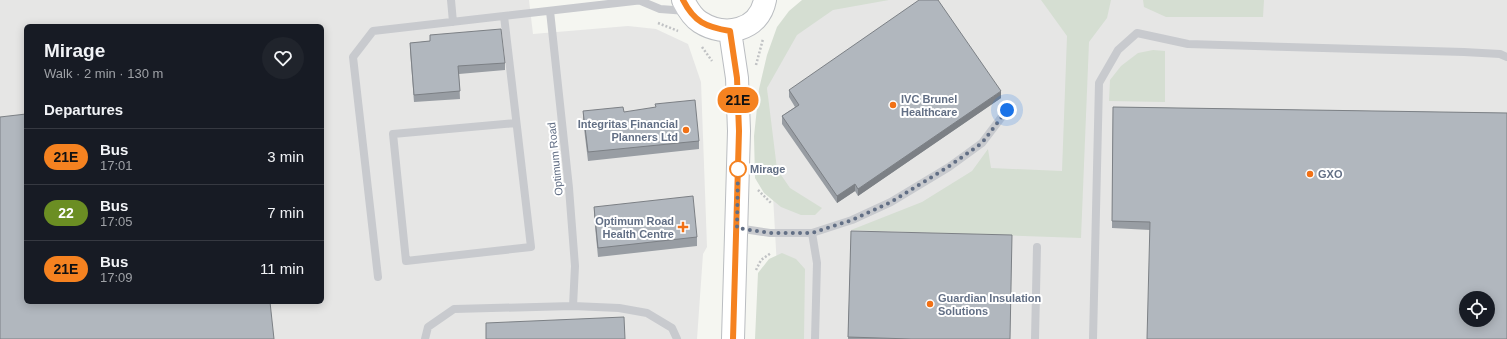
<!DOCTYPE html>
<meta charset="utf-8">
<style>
:root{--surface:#171b24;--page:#20242c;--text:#f1f3f6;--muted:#9ea1a6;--line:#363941}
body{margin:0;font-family:Arial,sans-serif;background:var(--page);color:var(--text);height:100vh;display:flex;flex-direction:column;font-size:15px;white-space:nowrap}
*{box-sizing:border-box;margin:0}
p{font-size:13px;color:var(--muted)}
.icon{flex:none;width:22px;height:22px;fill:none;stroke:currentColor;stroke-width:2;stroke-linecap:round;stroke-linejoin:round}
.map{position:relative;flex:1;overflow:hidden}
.drawer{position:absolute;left:24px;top:24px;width:300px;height:280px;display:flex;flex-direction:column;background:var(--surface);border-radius:6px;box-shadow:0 2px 10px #0003}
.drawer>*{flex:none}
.badge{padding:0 8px;border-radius:13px;font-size:14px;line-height:26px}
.fabs{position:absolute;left:1459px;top:291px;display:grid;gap:8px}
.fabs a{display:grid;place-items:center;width:36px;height:36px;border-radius:50%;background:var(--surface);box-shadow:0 2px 10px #0003;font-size:20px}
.you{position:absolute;width:20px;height:20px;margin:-10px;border:3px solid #fff;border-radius:50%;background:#1a73e8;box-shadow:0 0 0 6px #1a73e833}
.map>.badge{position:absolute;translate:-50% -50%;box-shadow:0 0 0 2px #fff}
h2{padding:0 20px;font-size:15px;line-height:36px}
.round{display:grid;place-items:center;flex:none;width:42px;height:42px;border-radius:21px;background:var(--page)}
.summary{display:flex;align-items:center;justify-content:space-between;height:68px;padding:0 20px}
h1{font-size:19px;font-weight:700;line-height:30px}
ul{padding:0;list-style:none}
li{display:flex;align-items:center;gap:12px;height:56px;padding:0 20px;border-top:1px solid var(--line)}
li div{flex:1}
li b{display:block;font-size:15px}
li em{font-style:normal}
li .badge{min-width:44px;font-weight:700;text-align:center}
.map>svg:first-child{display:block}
.built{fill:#e6e6e5;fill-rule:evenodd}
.green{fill:#d5ded2}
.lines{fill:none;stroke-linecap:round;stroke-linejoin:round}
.primary-casing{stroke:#babdc1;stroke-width:24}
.path{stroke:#c0c2c4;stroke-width:2.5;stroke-dasharray:2 2;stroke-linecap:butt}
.lane{stroke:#c8cace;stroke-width:8}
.primary{stroke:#fff;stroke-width:22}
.wall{fill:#989da3}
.shaded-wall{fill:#7c8085}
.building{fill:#b1b7be;stroke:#7c8085;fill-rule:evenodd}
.line-casing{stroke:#fff;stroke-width:9}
.line{stroke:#f58220;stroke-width:6}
.walk{stroke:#626f85;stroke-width:4;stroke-dasharray:0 7.2}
.poi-dot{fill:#f17116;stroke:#fff;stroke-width:1.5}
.stop-dot{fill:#fff;stroke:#f58220;stroke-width:2}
.labels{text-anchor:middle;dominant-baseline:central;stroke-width:4;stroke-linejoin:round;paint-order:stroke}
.poi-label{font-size:11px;font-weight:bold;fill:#626f85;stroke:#fff;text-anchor:start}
.street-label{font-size:11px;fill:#626f85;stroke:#fff}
.stop-label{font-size:11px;font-weight:bold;fill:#626f85;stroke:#fff;text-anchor:start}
</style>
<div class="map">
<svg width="1507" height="339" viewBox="0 0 1507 339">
<rect width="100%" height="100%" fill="#f5f6f1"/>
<path class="built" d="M0 0H529L533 34 628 26 656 29 688 44 701 82 707 247 703 254 697 339H0ZM26 26H322V302H26Z
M840 0H1507V339H781L767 88 788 30ZM1466 298H1488V320H1466Z"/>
<path class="green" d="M802 0H889L833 10 797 35 767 88 777 169 790 188 822 208 815 215H801L781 207 764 193 755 178 754 136 759 89 767 55 777 27 789 11Z
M1041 0H1111L1107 18 1089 42 1081 238 851 230 922 202 972 171 988 149 991 168 1062 171 1067 36Z
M1143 0H1264L1263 17H1166L1144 7Z
M1153 50 1165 51V102L1109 101 1110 80 1121 66 1138 53Z
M782 253 796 259 805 269 804 339H755L758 273 769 259Z"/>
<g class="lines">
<g class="primary-casing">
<path id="primary" d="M683 0C687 8 692 17 700 22 725 38 759 31 765 0
M730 31 737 78 739 131 733 339"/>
</g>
<path class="path" d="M658 23 678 31
M702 47 712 61
M756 65 763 39
M758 190 771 203
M756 270 761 260 771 253"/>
<path class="lane" d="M451 0 453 22
M641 1 660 9 687 11
M504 16 531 247 406 261 393 134 516 123
M737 228 770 233H812L852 220 891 202 949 167 982 143 1007 110
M812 233 817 263 815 339
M378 277 353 57 373 31 643 0
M573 306 619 308 647 313 672 328 677 339
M425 339 428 327 454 309 573 306 575 266 569 188 550 11
M1035 339 1037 247
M1093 339 1099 83 1118 50 1137 33 1188 44 1464 52 1500 54 1507 57"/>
<use href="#primary" class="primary"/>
</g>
<path class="wall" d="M430 35 505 63V70L459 74 460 99 414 102 410 50V43L430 41Z
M789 90 1001 98 858 196 855 191 837 203 782 124V116L795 107 789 97Z
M1113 107 1507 113 1150 230 1112 228Z
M583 111 624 112 699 141V149L588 161 583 120Z
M594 207 697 237V246L598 257 594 216Z
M851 231 1010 339H848Z"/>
<path class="shaded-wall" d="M1001 91V98L858 196V189Z
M855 184V191L837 203V196Z"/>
<path class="building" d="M919 0H938L1001 91 858 189 855 184 837 196 782 116 799 105 789 90Z
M501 29 505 63 458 66 460 91 414 95 410 43 430 41V35Z
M695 100 699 141 588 152 583 111 623 107 624 112 656 107 655 104Z
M1113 107 1507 113V339H1147L1150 222 1112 221ZM1466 298H1488V320H1466Z
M26 114V302H270L274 339H0V117Z
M693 196 697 237 598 248 594 207Z
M851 231 1012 235 1010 339H911L848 337Z
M624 317 625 339H486V323Z"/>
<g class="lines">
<g class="line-casing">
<path id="line" d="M683 0C694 22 706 27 730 31L737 78 739 131 733 339"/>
</g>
<use href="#line" class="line"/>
<path class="walk" d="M738 169 737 228 770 233H812L852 220 891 202 948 167 982 143 1007 110"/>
</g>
<g class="poi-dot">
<circle cx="893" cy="105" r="4"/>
<circle cx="686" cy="130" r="4"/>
<circle cx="1310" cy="174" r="4"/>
<path d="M681 221h4v4h4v4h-4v4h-4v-4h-4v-4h4z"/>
<circle cx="930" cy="304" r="4"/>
</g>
<circle class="stop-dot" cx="738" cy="169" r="8"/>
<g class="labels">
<g class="poi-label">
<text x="901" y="99">IVC Brunel<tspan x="901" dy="13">Healthcare</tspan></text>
<text x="678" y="124" text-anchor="end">Integritas Financial<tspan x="678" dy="13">Planners Ltd</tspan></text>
<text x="1318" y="174">GXO</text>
<text x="674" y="221" text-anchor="end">Optimum Road<tspan x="674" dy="13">Health Centre</tspan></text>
<text x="938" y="298">Guardian Insulation<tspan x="938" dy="13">Solutions</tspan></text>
</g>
<g class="street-label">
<text transform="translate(555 159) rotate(-96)">Optimum Road</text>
</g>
<g class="stop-label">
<text x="750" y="169">Mirage</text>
</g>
</g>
</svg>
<div class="fabs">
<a><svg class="icon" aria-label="locate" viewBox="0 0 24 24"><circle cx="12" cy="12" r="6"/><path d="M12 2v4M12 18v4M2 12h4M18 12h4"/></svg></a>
</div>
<div class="you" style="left:1007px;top:110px"></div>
<b class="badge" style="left:738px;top:100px;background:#f58220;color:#111">21E</b>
<section class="drawer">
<div class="summary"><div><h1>Mirage</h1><p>Walk · 2 min · 130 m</p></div><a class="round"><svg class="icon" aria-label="heart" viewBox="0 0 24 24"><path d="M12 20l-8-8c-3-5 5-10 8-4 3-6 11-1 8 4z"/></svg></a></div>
<h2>Departures</h2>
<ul>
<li><span class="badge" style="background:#f58220;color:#111">21E</span><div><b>Bus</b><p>17:01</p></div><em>3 min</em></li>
<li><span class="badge" style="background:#6b8e23;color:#fff">22</span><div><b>Bus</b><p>17:05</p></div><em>7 min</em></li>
<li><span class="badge" style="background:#f58220;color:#111">21E</span><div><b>Bus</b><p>17:09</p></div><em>11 min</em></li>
</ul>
</section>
</div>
